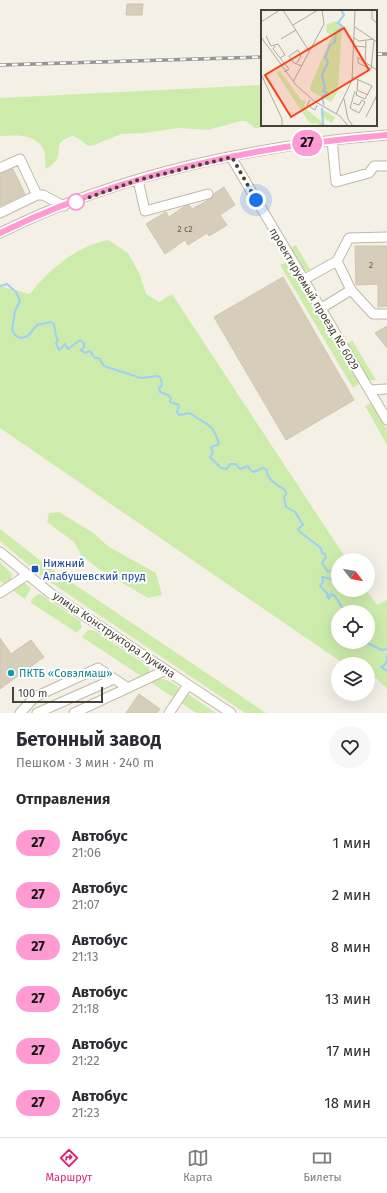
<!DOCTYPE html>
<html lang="ru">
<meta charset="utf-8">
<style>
:root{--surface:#fff;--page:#f7f7f7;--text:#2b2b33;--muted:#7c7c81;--line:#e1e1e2;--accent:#db2777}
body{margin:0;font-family:"Fira Sans",sans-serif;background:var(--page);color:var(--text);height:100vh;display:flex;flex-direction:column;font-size:15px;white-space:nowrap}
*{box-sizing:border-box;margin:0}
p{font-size:13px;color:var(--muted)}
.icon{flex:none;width:22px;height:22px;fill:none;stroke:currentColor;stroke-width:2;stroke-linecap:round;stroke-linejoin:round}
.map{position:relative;height:713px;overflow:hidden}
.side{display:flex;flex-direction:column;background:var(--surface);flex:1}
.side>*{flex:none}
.badge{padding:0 8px;border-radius:13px;font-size:14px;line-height:26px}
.needle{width:26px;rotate:121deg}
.fabs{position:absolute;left:331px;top:553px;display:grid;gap:8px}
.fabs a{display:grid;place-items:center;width:44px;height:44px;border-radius:50%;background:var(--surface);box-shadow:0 4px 16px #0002;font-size:20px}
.scale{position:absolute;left:12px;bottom:10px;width:91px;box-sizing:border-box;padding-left:4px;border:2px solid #484135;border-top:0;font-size:11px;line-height:14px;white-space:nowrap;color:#484135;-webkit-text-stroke:3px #fff;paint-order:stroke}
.you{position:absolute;width:20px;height:20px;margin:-10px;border:3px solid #fff;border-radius:50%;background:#1a73e8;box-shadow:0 0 0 6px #1a73e833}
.map>.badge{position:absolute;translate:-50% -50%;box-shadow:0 0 0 2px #fff}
h2{padding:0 16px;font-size:15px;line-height:36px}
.round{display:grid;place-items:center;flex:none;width:42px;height:42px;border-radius:21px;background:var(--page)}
.overview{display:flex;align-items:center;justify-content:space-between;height:68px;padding:0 16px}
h1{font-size:19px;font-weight:700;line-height:30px}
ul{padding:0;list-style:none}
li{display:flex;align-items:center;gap:12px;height:52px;padding:0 16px}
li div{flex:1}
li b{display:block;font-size:15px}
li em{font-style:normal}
li .badge{min-width:44px;font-weight:700;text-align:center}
.tabs{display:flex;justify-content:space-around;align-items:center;height:56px;border-top:1px solid var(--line);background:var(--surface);font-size:11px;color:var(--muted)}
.tabs a{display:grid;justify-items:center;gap:2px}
.tabs .on{color:var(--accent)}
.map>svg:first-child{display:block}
.green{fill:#cdecac;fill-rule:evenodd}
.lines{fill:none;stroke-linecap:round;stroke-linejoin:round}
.stream{stroke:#9ecff6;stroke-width:2}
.building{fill:#d7cdbb;stroke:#d2c5ad}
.minor-casing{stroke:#c1b9a8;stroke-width:11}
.minor{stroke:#fff;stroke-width:9}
.rail-casing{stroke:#969696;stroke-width:3.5}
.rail{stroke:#fff;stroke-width:2;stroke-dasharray:6;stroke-linecap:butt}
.line-casing{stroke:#fff;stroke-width:9}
.line{stroke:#ff9ad2;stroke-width:6}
.walk{stroke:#484135;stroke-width:4;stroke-dasharray:0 7.2}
.stop-dot{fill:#fff;stroke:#ff9ad2;stroke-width:2}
.transit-dot{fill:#1a4fb4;stroke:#fff;stroke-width:1.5}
.culture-dot{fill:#0f9aa8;stroke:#fff;stroke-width:1.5}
.labels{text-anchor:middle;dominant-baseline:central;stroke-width:4;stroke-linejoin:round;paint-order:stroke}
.number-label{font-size:9px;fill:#6c6456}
.street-label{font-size:11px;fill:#484135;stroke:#fff}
.transit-label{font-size:11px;fill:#164399;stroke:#fff;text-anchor:start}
.culture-label{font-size:11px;fill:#0d838f;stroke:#fff;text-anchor:start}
.inset-river{fill:none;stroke:#9ecff6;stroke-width:2}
.inset-road{fill:none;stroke:#afaa9f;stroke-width:1}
.view{fill:#ff3d12;fill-opacity:0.15;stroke:#ff3d12;stroke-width:2}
.inset-edge{fill:none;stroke:#484135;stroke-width:2}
</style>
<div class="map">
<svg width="387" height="713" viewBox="0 0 387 713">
<rect width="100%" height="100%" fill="#f4f0e6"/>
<path class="green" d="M262 85V125H272L267 127 255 128 246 121H241L208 130 179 128 144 133 121 134 94 145 88 146 79 139 73 136C46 143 71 155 46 169 44 163 46 156 44 151 38 133 14 135 0 136V98Z
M108 240 128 253 140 275 146 294 159 302 172 294 347 560H338V590H366L377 605 387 600V689L376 678H368V664H344L0 428V286L30 294C49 269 77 246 108 240ZM338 612H368V642H338Z
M296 245 311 271 302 270 289 249Z
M287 262 360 383 353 388 280 265Z
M352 340 376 380H368L347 345Z
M371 403 387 429V445L365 406Z
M59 512 92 532 109 547 156 573 162 595 148 598 99 569 81 555 74 542 47 522 49 513Z
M0 529 50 568 266 713H245L44 578 0 541Z
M0 562 12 574 11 580 5 585 0 581Z
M24 583 31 588 25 599 12 590Z
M40 594 80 621 82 627 77 633 30 602 36 595Z
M88 630 95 631 149 667 150 672 144 678 82 637Z
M159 679C167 679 176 683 180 690L176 699 150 682Z
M186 694H188L216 713H196L180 702Z"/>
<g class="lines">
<path class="stream" d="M0 286 7 284 16 292 20 301 15 311 12 330 16 336 21 338 28 336 37 325 51 322 54 324 56 336 58 339 56 343 59 350 65 344 68 349 80 340 84 343V347L81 350 85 353 90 351 95 358H99L104 366 141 378 158 376 161 379 162 385 159 388 160 392 168 395 171 398 170 402 179 405 177 412 179 415 190 413C205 425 213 422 219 444L211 447 213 453 210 457 221 468 227 469 230 464H236L240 469 248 466 250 470 253 472 263 468 267 470C267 481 277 484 285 490L286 494 284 497 286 507 295 512 303 525 298 529 300 532 321 548 322 553 325 554 326 557 322 563 328 572 331 570 334 576 331 579 322 577 323 582 320 586 328 594 327 596 329 599 331 594 335 596 345 612
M365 642 382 650 387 649
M387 656V660
M387 660 385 665 381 667 387 671"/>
</g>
<path class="building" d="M127 4H143L142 15H126Z
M13 169 25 194 0 206V174Z
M224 187 235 205 220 215 227 225 209 236 207 233 188 245 185 240 165 254 146 224 166 212 169 217 185 206 189 205 192 209 212 198 215 193Z
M355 246H387V306L378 307V284L356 285Z
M283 277 354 400 286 440 214 317Z
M387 326V348L375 333Z
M0 638 11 654 31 640 44 657 0 689Z
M139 694 160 709 157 713H126Z"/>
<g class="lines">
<g class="minor-casing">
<path id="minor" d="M332 140 336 182 369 173 374 166H387
M231 157 387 420
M0 168 20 159 37 195
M138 180 145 211 208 194
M0 213 37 195H43L64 206
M0 233C118 174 256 145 387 135
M337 261 351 290 373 314H387
M303 280 337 261 349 238 387 237
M320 309 351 290
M369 390 387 389
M0 552 50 593 231 713
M0 593 27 575
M20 713 35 697 98 668 128 688
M37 713 114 679
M74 713 166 670
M169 713 188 685"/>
</g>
<use href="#minor" class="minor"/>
<g class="rail-casing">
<path id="rail" d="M376 54H387
M0 65 262 57"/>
</g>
<use href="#rail" class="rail"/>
</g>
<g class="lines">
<g class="line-casing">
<path id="line" d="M0 233C120 174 255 146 387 135"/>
</g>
<use href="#line" class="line"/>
<path class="walk" d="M76 202 138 180 232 157 256 200"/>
</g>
<circle class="stop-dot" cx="76" cy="202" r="8"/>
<rect class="transit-dot" x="31" y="565" width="8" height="8" rx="2"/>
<circle class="culture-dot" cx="11" cy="673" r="4"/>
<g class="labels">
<g class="number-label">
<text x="185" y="229">2 с2</text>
<text x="371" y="265">2</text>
</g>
<g class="street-label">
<text transform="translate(314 299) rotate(59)">проектируемый проезд № 6029</text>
<text transform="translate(114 635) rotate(34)">улица Конструктора Лукина</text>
</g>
<g class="transit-label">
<text x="43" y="563">Нижний<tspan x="43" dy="13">Алабушевский пруд</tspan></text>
</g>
<g class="culture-label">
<text x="19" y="673">ПКТБ «Совэлмаш»</text>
</g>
</g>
<g transform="translate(261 10)">
<rect width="116" height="116" fill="#f4f0e6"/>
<path d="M76 11 81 14 77 81 70 92 50 81 49 77 71 26 65 22 66 14ZM19 61 40 90 45 91 43 95 45 99 66 116H55L57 113 51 114 47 111 15 62ZM60 99 74 107 71 113 60 106Z" fill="#cdecac"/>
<path class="inset-river" d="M63 95 61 87 66 83 62 81 64 78 61 65 67 52 64 47 69 35 74 32 75 22 82 17 77 13 83 5 80 0M60 116 62 114 61 98"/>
<path class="inset-road" d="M22 0 48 41M111 0V9L116 13M0 12 19 0M32 15 57 0M94 17 116 32M5 26 10 36 17 34 24 45 19 48M0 27 35 75 53 91 79 106 87 116M93 28 98 31 113 29M20 29 35 20M14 36 12 39 28 59 23 62M93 36 105 37M96 47 116 60M97 48V53L110 59 113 30M36 53 40 46 37 40 28 46 33 53 41 56M104 53 105 31M0 64 21 109V116M91 67 111 76 104 89 95 85 96 81M97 69 96 80 107 85M32 72 63 14 61 0M83 89 87 109 92 116M49 90 46 95 54 100 56 95M89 98 98 103 104 92 101 90 98 95 92 93M89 98 94 81M75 104 91 70 94 0M105 107 116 85"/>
<path class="view" d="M83 18 108 60 30 107 4 65Z"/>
<rect width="116" height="116" class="inset-edge"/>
</g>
</svg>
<div class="fabs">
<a><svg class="needle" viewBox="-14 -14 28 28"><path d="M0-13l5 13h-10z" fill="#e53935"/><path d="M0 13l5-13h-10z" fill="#7c7c81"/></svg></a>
<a><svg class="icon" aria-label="locate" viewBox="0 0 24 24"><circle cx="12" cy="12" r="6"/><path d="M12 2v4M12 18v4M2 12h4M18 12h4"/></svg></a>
<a><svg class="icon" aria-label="layers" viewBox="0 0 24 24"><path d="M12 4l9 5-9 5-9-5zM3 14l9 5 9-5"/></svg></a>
</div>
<div class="scale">100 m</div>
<div class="you" style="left:256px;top:200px"></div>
<b class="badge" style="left:307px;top:143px;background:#ff9ad2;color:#111">27</b>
</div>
<section class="side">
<div class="overview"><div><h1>Бетонный завод</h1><p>Пешком · 3 мин · 240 m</p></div><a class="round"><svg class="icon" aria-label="heart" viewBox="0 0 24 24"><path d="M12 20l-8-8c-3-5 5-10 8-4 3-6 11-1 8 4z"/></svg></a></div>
<h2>Отправления</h2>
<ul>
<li><span class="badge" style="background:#ff9ad2;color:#111">27</span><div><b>Автобус</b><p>21:06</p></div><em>1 мин</em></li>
<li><span class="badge" style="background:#ff9ad2;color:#111">27</span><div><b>Автобус</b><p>21:07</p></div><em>2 мин</em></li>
<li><span class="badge" style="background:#ff9ad2;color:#111">27</span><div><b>Автобус</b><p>21:13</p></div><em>8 мин</em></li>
<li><span class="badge" style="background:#ff9ad2;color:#111">27</span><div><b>Автобус</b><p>21:18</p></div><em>13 мин</em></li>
<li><span class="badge" style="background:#ff9ad2;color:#111">27</span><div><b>Автобус</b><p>21:22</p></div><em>17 мин</em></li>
<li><span class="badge" style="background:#ff9ad2;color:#111">27</span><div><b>Автобус</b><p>21:23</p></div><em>18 мин</em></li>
</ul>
</section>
<nav class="tabs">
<a class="on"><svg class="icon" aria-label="directions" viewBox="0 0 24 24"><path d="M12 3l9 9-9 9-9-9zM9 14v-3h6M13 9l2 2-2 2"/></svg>Маршрут</a>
<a><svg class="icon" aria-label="map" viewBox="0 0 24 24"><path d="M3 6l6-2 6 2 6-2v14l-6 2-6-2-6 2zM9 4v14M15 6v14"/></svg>Карта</a>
<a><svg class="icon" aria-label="tickets" viewBox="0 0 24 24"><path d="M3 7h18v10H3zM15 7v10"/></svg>Билеты</a>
</nav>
